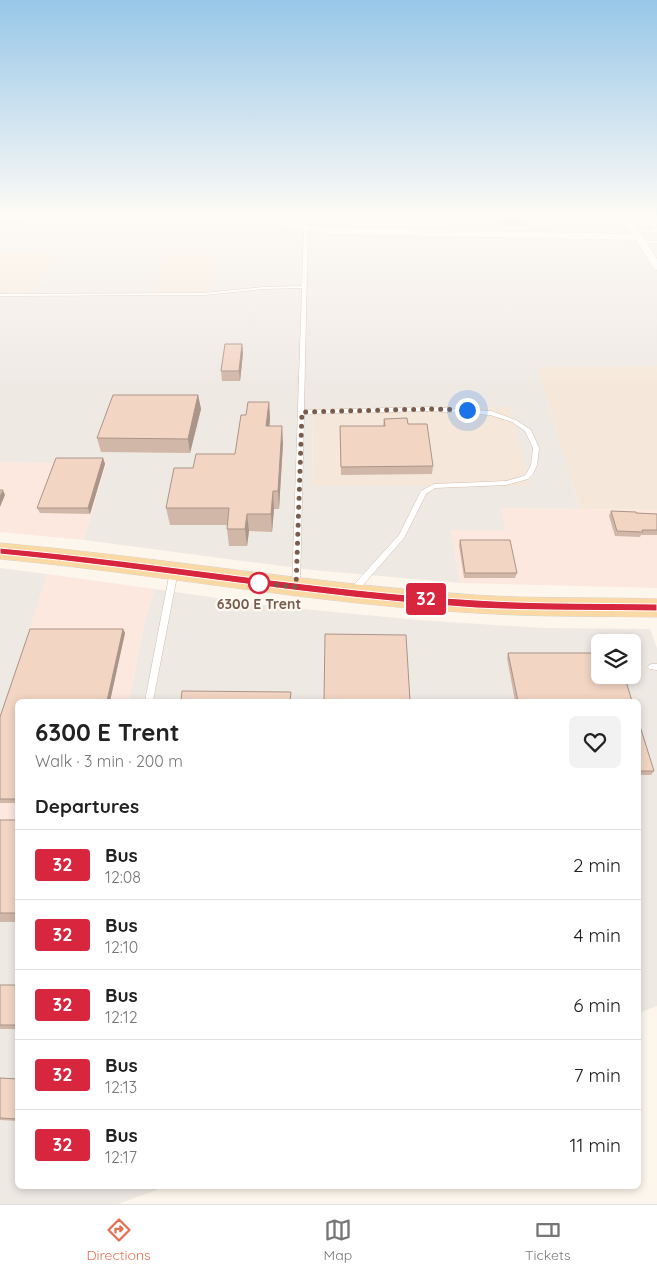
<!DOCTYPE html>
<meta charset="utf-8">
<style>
:root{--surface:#fff;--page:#f2f2f2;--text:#222;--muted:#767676;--line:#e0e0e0;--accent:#e76f51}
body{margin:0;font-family:Quicksand,sans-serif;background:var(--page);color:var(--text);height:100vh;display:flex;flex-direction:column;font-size:19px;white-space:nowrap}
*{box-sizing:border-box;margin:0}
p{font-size:16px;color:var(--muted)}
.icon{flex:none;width:28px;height:28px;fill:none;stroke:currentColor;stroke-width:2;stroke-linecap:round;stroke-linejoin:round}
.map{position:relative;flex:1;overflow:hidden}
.drawer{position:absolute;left:15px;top:699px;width:626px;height:490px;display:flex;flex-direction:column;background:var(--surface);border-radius:8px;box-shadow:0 2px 8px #0003}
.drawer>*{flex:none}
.badge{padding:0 10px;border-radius:4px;font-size:18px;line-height:32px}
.tools{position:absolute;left:591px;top:634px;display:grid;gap:10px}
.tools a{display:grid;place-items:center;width:50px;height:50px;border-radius:8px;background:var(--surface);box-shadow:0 2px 8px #0003;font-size:25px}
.you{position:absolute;width:25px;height:25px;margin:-12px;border:4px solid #fff;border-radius:50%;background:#1a73e8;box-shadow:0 0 0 8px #1a73e833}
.map>.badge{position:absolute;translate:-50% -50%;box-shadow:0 0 0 2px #fff}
h2{padding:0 20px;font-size:19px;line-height:45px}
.round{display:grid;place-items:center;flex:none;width:52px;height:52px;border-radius:8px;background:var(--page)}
.headline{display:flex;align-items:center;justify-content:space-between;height:85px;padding:0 20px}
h1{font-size:24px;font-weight:700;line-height:38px}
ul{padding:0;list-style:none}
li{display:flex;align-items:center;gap:15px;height:70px;padding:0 20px;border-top:1px solid var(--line)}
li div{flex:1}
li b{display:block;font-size:19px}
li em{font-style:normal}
li .badge{min-width:55px;font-weight:700;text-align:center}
.menu{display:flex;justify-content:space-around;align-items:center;height:70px;border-top:1px solid var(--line);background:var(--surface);font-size:14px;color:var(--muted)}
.menu a{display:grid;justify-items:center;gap:2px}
.menu .on{color:var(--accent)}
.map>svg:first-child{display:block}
.residential{fill:#f5e8da}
.commercial{fill:#fde8e0}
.industrial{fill:#efe9e4;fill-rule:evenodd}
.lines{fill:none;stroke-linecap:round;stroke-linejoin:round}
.service-casing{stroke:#d1beb0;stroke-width:1}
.minor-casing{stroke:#d1beb0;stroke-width:1}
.primary-casing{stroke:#dad1cd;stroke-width:1}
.service{fill:#fff;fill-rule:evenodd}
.minor{fill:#fff;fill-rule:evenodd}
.primary{fill:#fbd9a5;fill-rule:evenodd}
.wall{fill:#d1b7a8}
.shaded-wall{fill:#aa9588}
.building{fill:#f3d5c3;stroke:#aa9588}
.line{fill:#d7263d;stroke:#fff}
.walk{stroke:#7a5c4d;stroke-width:5;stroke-dasharray:0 9}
.stop-dot{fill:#fff;stroke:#d7263d;stroke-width:2.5}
.labels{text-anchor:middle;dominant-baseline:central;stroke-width:4.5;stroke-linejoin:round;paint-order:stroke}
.stop-label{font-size:14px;font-weight:bold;fill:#7a5c4d;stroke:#fffaf3}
</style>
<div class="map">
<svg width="657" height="1204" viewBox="0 0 657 1204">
<rect width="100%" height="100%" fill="#fdf6ec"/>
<path class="residential" d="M312 217H388L389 227 311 226Z
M0 253H55L35 291H0Z
M165 254H217L210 292 154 293Z
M657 366V510L580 509 537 367Z
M510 407 532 486 312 487 313 408Z"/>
<path class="commercial" d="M0 462 106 463 84 540 0 532Z
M501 508 657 510V588L460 583 451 530 506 529Z
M47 574 155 589 145 621 129 701H18L17 832H0V725Z"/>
<path class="industrial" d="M0 217H312V226L388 227V217H657V366L537 367 580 509 501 508 506 530H451L460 583 312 570 84 540 106 464 0 462V291H35L55 254 0 253ZM165 254H217L210 292 154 293ZM510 407 531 486H312L313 408Z
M0 568 47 574 0 725Z
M155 589 272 606 418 620 543 628 650 629 657 648V1006L639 1013V701H129L145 621ZM600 642H632V675H600Z
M0 832H17L18 1186H167L118 1204H0Z"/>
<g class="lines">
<g class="service-casing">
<path id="service" d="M646 217H650L657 227V232H633V231L635 230H655Z
M304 227 308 228 304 410 431 407 491 411 516 420 531 430 539 448 537 465 533 474 528 479 506 485 435 488 426 494 404 538 356 593H350L349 591 350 589 399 535 421 491 434 484 506 481 524 476 527 473 531 465 533 448 525 431 512 422 490 415 431 411 304 414 300 587 296 590 292 587 302 288 263 289 204 295 0 296V294L204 293 263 287 302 286Z
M640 241H657V243H640Z
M174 568 178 571 153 701H145L170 571Z
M652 664H657V670L649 669 648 667 649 665Z"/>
</g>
<g class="minor-casing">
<path id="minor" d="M0 217 278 219 330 228 633 234 623 217H631L657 259V270L654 269 636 240 330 234 278 225 0 222Z"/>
</g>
<g class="primary-casing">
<path id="primary" d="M0 543C159 557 316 584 475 595 535 599 597 597 657 599V617C597 616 536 617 476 613 316 604 159 574 0 559Z"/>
</g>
<use href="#service" class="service"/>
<use href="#minor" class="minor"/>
<use href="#primary" class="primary"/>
</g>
<path class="wall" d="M337 217H377V219L337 220Z
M501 217H532V218H526L525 225H503Z
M242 344 243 353 240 381H222L221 371Z
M198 395 201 409 190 453 101 452 97 438Z
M269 402 270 419 269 426 283 443 279 509H274L272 532 249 531 247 546H229L227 529V525H170L166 508 193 468 235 454 246 415Z
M384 419 408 424 433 466 432 474 341 475 340 426H383Z
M103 458 105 464 90 514 40 513 37 508Z
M611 511 636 513 657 514V535H641L640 537 615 536 609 516Z
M460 540 517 573 515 578H464L459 545Z
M30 629H123L125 633 110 701H18V803H0V717Z
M508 653 632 701H515L507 658Z
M639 723 654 771 651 775H639Z
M0 820H18V922H0Z
M0 985H18V1029H0Z
M0 1078 18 1079V1121L0 1120Z"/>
<path class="shaded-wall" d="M242 344 243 353 240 381 239 371Z
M198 395 201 409 190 453 188 439Z
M269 402 270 419 268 443 266 426Z
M282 426 283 443 279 509 278 491Z
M103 458 105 464 90 514 88 508Z
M3 490 5 495 0 507V497Z
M273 491 274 509 272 532 271 514Z
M247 514 249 531 247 546 245 529Z
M123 629 125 633 110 701H107Z"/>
<path class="building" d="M225 344H242L239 371H221Z
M113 395H198L188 439 97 438Z
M248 402H269L266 426H282L278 491H273L271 514H247L245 529H227L229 508H166L174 468H193L196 454H235L241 415H246Z
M407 418 408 424H427L433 466 341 467 340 426H385L384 419Z
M56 458H103L88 508H37Z
M0 490H3L0 497Z
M611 511 636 512V513L657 514V530H642L643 532 617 531Z
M460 540H510L517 573H465Z
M30 629H123L107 701H18V799H0V717Z
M325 634 406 635 410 701H324Z
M508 653H600V675H624L632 701H518Z
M182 691 291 692 290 701H181Z
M639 723 654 771H639Z
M0 820H18V913H0Z
M0 985H18V1025H0Z
M0 1078 18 1079V1119L0 1118Z"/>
<linearGradient id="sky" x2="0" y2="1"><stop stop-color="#97c7e8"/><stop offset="0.56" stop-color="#fefbf6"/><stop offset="1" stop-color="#fefbf6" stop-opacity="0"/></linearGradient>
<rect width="657" height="385" fill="url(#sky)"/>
<path class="line" d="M0 548C159 562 317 591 476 600 536 604 597 603 657 604V611C597 610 536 611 476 608 316 598 159 569 0 554Z"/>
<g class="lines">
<path class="walk" d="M259 583 296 587 302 412 431 409 467 410"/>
</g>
<circle class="stop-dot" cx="259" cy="583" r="10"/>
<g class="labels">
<g class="stop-label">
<text x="259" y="604">6300 E Trent</text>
</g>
</g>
</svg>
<div class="tools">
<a><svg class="icon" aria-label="layers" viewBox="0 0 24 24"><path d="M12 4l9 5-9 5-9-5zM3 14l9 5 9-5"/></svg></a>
</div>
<div class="you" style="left:467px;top:410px"></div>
<b class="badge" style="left:426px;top:599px;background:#d7263d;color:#fff">32</b>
<section class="drawer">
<div class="headline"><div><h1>6300 E Trent</h1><p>Walk · 3 min · 200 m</p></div><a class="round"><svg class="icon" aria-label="heart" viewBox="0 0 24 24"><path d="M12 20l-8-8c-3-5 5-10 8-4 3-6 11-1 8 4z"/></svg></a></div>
<h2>Departures</h2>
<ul>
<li><span class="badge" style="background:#d7263d;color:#fff">32</span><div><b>Bus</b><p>12:08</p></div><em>2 min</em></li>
<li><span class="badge" style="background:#d7263d;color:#fff">32</span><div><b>Bus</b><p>12:10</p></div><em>4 min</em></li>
<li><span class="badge" style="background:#d7263d;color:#fff">32</span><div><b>Bus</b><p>12:12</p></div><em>6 min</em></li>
<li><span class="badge" style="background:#d7263d;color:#fff">32</span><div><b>Bus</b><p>12:13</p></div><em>7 min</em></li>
<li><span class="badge" style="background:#d7263d;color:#fff">32</span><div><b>Bus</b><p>12:17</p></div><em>11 min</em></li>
</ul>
</section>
</div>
<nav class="menu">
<a class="on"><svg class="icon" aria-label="directions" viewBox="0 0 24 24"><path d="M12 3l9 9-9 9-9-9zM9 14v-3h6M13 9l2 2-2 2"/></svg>Directions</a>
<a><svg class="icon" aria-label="map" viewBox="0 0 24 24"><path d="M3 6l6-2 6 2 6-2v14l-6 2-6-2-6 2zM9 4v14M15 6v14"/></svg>Map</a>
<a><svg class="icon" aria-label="tickets" viewBox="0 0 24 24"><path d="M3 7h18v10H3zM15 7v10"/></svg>Tickets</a>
</nav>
